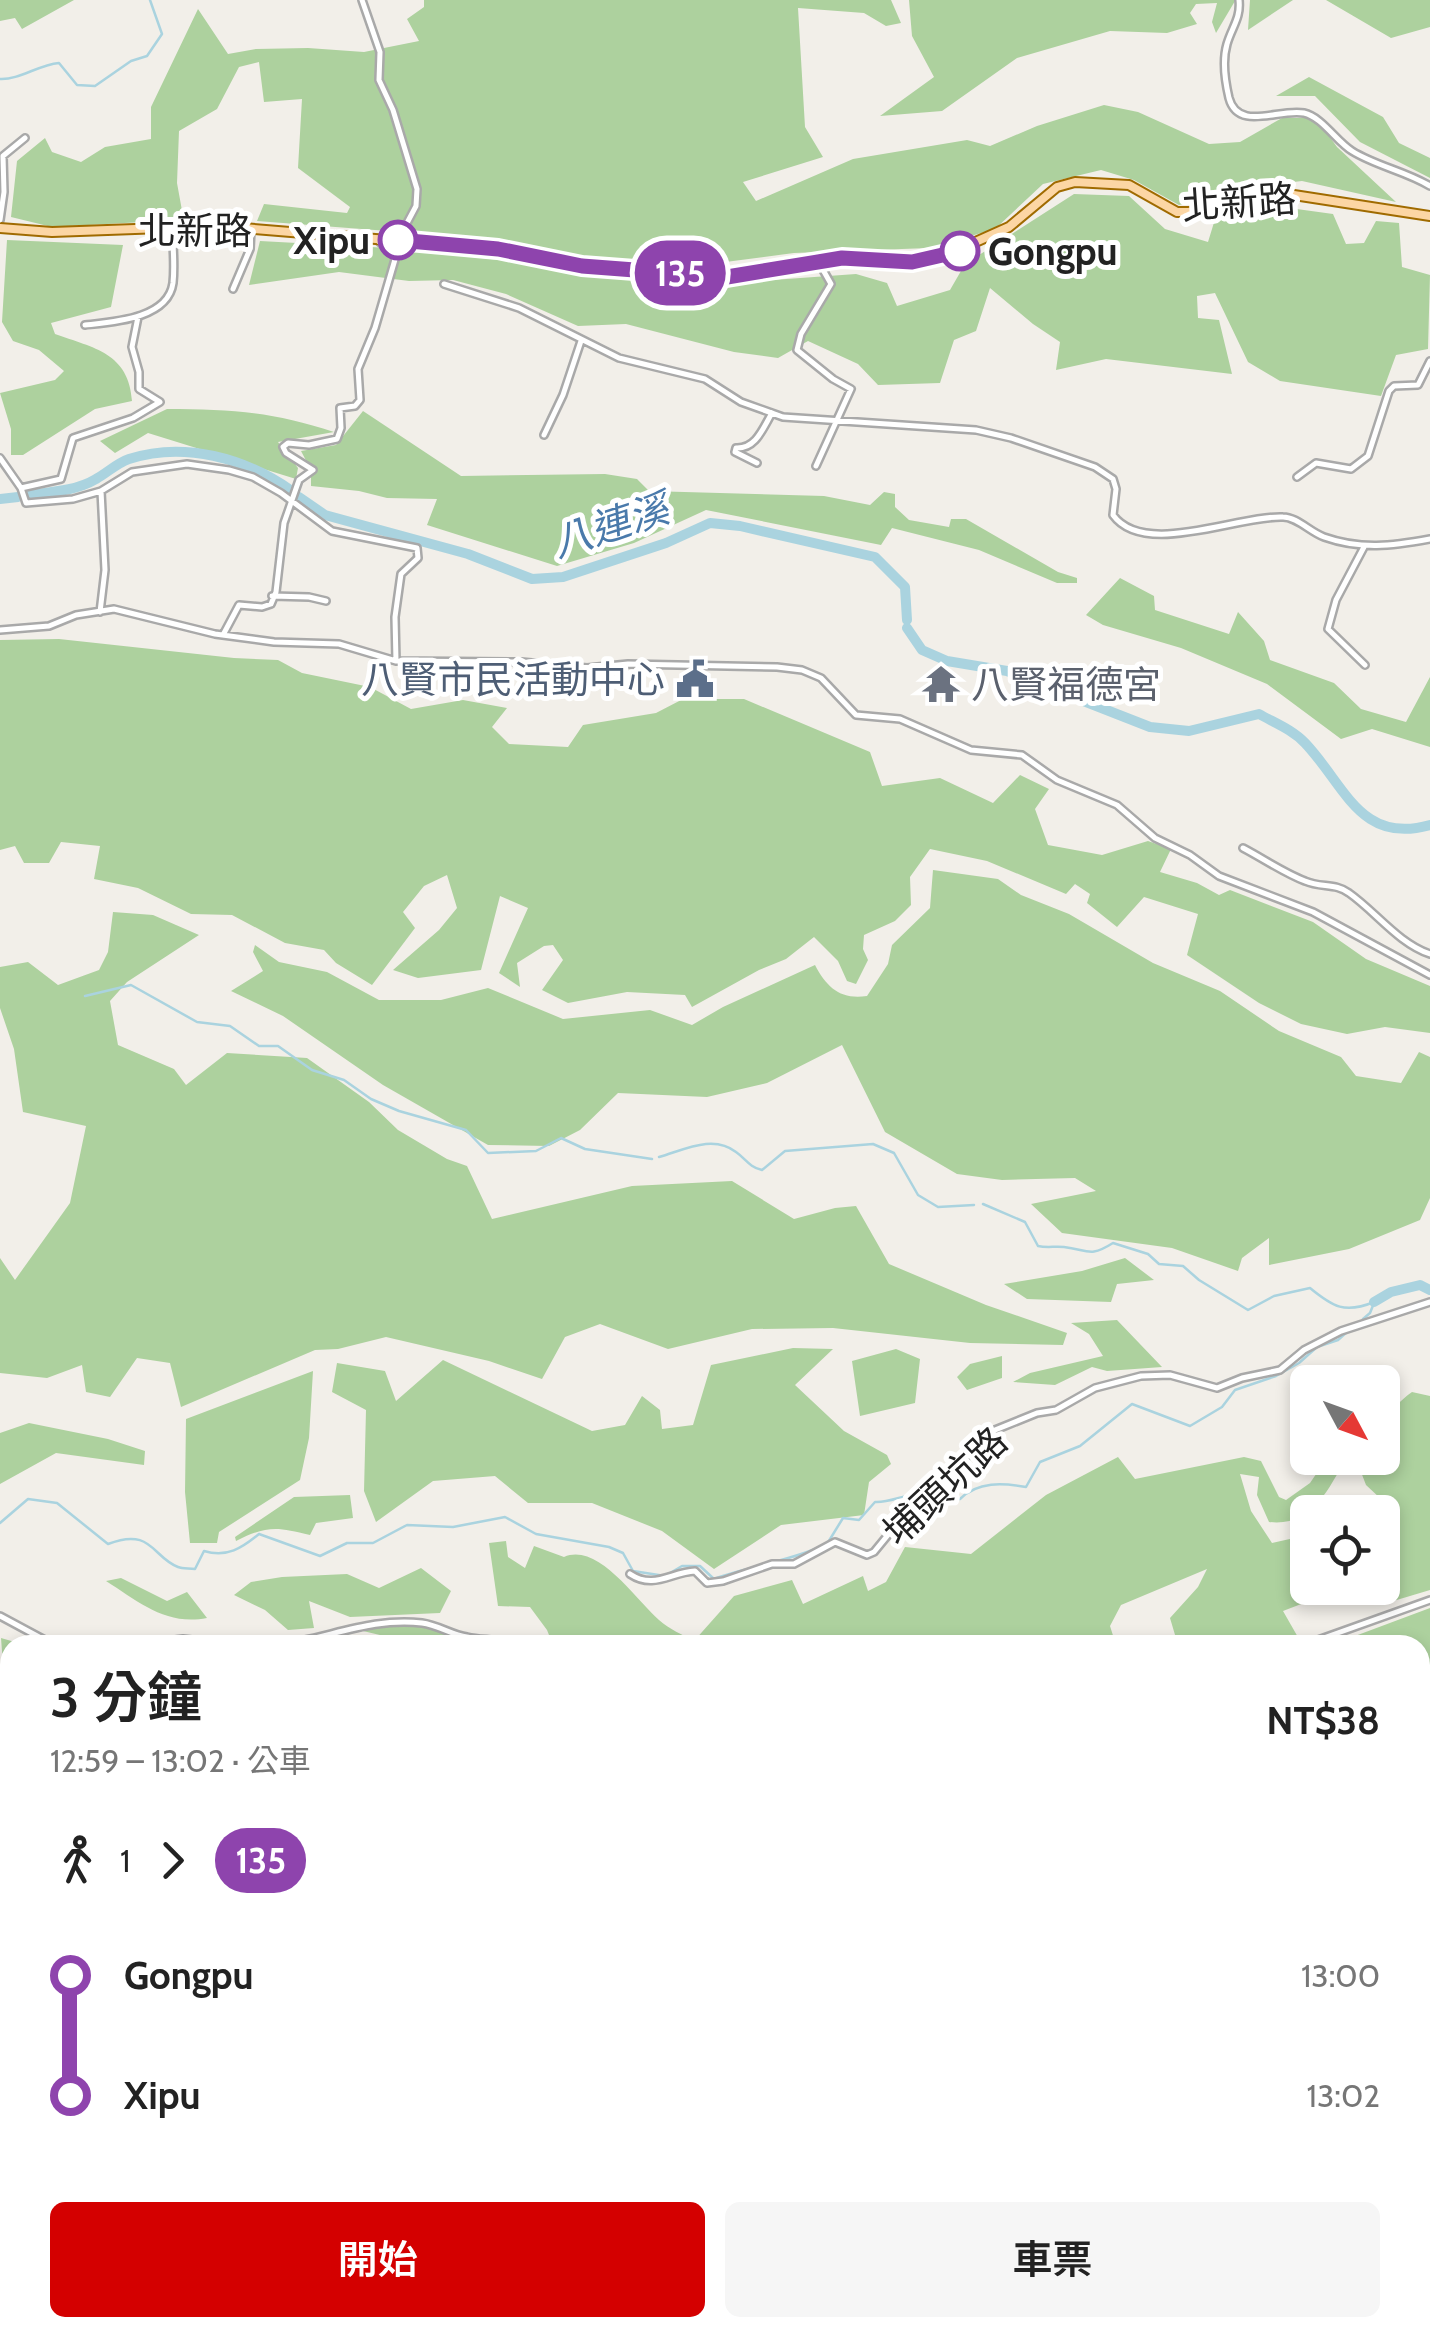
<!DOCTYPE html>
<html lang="zh-TW">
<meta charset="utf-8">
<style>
:root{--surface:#fff;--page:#f6f6f6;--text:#222;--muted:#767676;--accent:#d40000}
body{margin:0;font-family:Cabin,"Noto Sans TC",sans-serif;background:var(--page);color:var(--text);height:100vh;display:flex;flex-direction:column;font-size:38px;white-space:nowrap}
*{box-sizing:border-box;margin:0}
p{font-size:32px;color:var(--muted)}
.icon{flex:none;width:55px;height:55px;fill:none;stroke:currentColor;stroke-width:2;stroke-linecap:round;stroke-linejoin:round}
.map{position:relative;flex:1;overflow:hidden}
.sheet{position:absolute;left:0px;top:1635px;width:1430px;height:702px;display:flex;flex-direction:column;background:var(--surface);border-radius:30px 30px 0 0;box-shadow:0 5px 15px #0003}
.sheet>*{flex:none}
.badge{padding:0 20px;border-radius:32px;font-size:35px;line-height:65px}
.needle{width:65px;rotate:131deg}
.controls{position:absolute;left:1290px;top:1365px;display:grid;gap:20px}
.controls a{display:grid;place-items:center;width:110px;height:110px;border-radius:15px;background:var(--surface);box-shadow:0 5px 15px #0003;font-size:50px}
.map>.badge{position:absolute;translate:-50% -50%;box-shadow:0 0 0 5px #fff}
.legs{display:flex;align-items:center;gap:15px;height:110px;padding:0 50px;font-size:32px}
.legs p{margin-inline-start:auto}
.overview{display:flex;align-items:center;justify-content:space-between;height:170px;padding:0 50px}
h1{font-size:55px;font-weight:600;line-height:75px}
.action{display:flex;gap:20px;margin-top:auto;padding:20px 50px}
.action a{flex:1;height:115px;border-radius:15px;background:var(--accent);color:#fff;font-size:40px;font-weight:600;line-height:115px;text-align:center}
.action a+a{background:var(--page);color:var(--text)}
ul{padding:0 50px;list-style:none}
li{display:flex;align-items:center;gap:35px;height:120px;font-size:38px}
li i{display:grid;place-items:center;width:15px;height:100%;margin:0 12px;background:currentColor}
li i::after{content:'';width:25px;height:25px;margin:-12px;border:8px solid;border-radius:50%;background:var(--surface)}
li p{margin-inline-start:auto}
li:first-child i{background:linear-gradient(#0000 50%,currentColor 0)}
li:last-child i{background:linear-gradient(currentColor 50%,#0000 0)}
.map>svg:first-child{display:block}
.forest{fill:#add19e}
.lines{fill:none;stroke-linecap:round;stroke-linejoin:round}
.stream{stroke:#aad3df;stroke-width:2.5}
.river{stroke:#aad3df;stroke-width:10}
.minor-casing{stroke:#a9a9a9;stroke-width:10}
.major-casing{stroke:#a06b00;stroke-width:12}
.minor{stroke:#fff;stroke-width:5}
.major{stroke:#fcd6a4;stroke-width:8}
.line-1-casing{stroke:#fff;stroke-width:22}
.line-1{stroke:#8e44ad;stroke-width:15}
.stop-1-dot{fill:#fff;stroke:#8e44ad;stroke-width:5}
.labels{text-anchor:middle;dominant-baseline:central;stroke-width:10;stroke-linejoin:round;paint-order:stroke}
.street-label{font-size:38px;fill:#222;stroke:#fff}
.stop-label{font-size:38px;font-weight:bold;fill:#222;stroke:#fff;text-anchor:end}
.service-label{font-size:38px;fill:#4e5e75;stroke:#fff;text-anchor:end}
.worship-label{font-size:38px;fill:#5b616d;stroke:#fff;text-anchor:start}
.water-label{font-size:40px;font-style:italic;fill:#4a7aab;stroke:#fff}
</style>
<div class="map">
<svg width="1430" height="2337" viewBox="0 0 1430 2337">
<rect width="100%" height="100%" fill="#f2efe9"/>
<path class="forest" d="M0 0H74L22 29 15 18 0 21Z
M424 0H891L901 23 886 26 864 13 798 8 805 127 823 157 743 182 756 201 853 159 967 140 990 146 1037 126 1104 105 1138 112 1209 144 1240 142 1282 118H1316L1337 147 1396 202 1302 181 1244 188 1179 205 1134 180 1101 170 1043 184 995 229 929 248 794 253 687 267 577 258 401 232 257 221 264 204 347 213 350 207 298 168 302 99 264 102 259 62 239 67 217 109 179 131 177 183 183 216 179 220 52 227 11 217 17 161 45 138 52 152 81 162 105 147 151 139V107L198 9 228 54 256 49 308 48 364 52 419 41 407 19 424 7Z
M909 0H1235V1L1216 33 1212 22 1217 3 1196 4 1190 13 1197 24 1167 33 1110 31 1017 58 942 111 880 116 934 77 912 36Z
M1250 0H1293L1248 30Z
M1326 0H1430V27L1391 38Z
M1309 77 1383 117 1399 143 1430 158V178L1360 142 1315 96H1276Z
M1074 194 1129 196 1165 229 1208 242 1216 216 1275 206 1333 214 1346 244 1364 243 1376 221 1399 223 1402 267 1430 275 1428 349 1396 355 1381 396 1280 381 1248 362 1215 293 1197 296 1198 318 1219 320 1232 374 1106 359 1056 370 1060 342 1033 324 990 288 976 331 954 340 940 383 878 385 858 364 808 341 778 358 734 352 626 324 578 326 506 294 453 280 409 281 339 272 249 285 260 241 389 248 509 261 595 275 718 284 856 274 887 283 897 306 950 290 965 264Z
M7 240 123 245 111 307 51 323 55 334C94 348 129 353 132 401L95 409 23 455H11V429L0 393 55 380 64 371 39 350 13 341 2 322Z
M167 409C230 409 273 412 334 432L278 442 298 468 296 479 148 433 115 453 100 441Z
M363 411 461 476 605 474 637 479 649 491 824 496 870 505 884 492 895 494V507L909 520 949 527 951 519H966L1058 572 1077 578V583H1057L979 550 892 528 881 545 706 510 634 543 557 566 427 525 437 499 387 498 359 491 311 486V470L301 451 336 445Z
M1120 578 1154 596 1155 610 1229 634 1238 612 1264 641 1270 660 1334 683 1361 709 1406 722 1430 677V747L1372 729 1341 739 1267 684 1181 648 1103 625 1086 615Z
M59 639 234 658 278 660 302 673 370 687 411 709 463 700 507 708 492 727 509 744 568 747 583 725 656 713 683 699H744L870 752 882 786 940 778 993 803 1020 775 1049 789 1035 809 1048 845 1102 855 1148 841 1171 849 1160 872 1197 883 1219 895 1230 890 1313 922 1366 959 1430 986V1033L1385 1027 1347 1034 1301 1024 1259 1003 1187 955 1198 914 1144 897 1117 927 1087 903 1090 894 1075 884 1066 894 987 861 930 849 910 877 911 905 895 921 864 935 863 949 868 960 856 984 847 981 838 961 814 937 786 959 759 970 692 1007 685 995 627 992 568 1003 542 990 563 960 553 945 544 946 517 963 520 987 499 973 528 908 500 896 481 970 418 978 393 970 439 930 457 908 447 875 424 886 403 912 415 928 372 985 336 963 324 950 285 943 232 915 191 914 138 888 94 879 100 846 61 842 49 863H24L15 846 0 850V640Z
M933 870 998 879 1021 895 1069 914 1153 963 1220 991 1279 1031 1341 1057 1356 1076 1401 1083 1419 1052 1430 1057V1198L1420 1220 1349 1249 1269 1265V1238L1242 1258 1238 1271 1172 1248 1062 1233 1031 1204 1096 1191 1075 1178 1002 1180 957 1174 885 1132 842 1045 767 1083 707 1097 618 1093 580 1130 549 1146 488 1145 383 1085 283 1016 231 991 263 971 253 952 255 945 279 962 327 972 379 1000H441L488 988 563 1019 650 1010 692 1025 723 1007 815 965C827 988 841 1000 867 996L888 964 892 945 930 908Z
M113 912 153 915 199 935 127 982 110 1001 118 1045 174 1069 186 1085 227 1053 307 1058 369 1102 398 1130 447 1159 467 1166 492 1219 632 1186 732 1181 794 1219 835 1208 856 1206 889 1264 986 1305 1067 1333 1063 1345 970 1343 833 1328 752 1329 668 1349 600 1324 565 1337 542 1379 489 1361 386 1337 338 1349 315 1350 181 1407 170 1363 137 1358 110 1397 86 1392 82 1365 47 1378 0 1373V1258L15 1280 70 1203 86 1126 23 1112 14 1049 0 1008V967L28 962 58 985 99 970 108 952Z
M1125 1258 1154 1280 1117 1284 1111 1302 1027 1299 1004 1284 1082 1271Z
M1117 1320 1162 1367 1107 1371 1092 1367 1055 1385 1013 1382 1030 1373 1103 1356 1089 1334 1071 1323Z
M793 1348 833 1349 795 1385 844 1431 887 1455 891 1464 869 1482 864 1515 781 1525 714 1569 662 1531 592 1503H528L495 1476 433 1481 376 1522 364 1491 366 1410 332 1392 337 1363 385 1371 396 1401 443 1360 592 1431 625 1425 642 1396 660 1410 662 1429 693 1425 711 1365Z
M896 1349 920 1359 915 1403 860 1416 852 1361Z
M1002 1356V1378L967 1390 957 1377 970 1364Z
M313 1371 309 1438 300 1480 219 1532 217 1543H190L185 1492 186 1419Z
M1412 1392 1430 1396V1590L1380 1605 1372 1588H1382L1381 1499 1366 1485 1361 1472 1368 1458H1382C1382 1427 1387 1410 1412 1392Z
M29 1423 108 1439 145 1451 144 1465 56 1453 0 1484V1433Z
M1118 1457 1135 1479 1244 1457 1261 1461 1279 1497 1286 1500 1310 1483 1327 1458H1346C1328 1491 1311 1527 1269 1522L1257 1495 1259 1477 1240 1474 1251 1511 1272 1543 1303 1536 1307 1551 1308 1588H1319L1322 1596 1283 1611 1299 1639 1267 1645H1178L1170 1618 1198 1587 1207 1569 1121 1605 1110 1626 1116 1645H553L547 1630 530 1607 498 1606 489 1543 506 1541 508 1557 525 1568 534 1546 564 1557C598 1542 636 1600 659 1620 669 1629 683 1635 694 1641L734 1596 792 1580 803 1604 863 1576 868 1591 886 1582 905 1547 971 1554 1046 1495Z
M350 1495 353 1518 316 1523 310 1535C277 1527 268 1525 236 1541L235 1537 294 1497Z
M421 1568 451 1591 440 1613 350 1617 309 1601 314 1628 288 1630 265 1610 234 1595 251 1582 282 1577 347 1574 379 1588Z
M121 1578 167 1601 187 1592 207 1618C166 1626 139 1602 106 1581Z
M1430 1608V1756H1420V1695L1427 1694 1420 1680V1645H1401L1399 1642 1389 1645H1339V1642Z
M428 1623 503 1645H422L363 1631 365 1628Z
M1 1638 25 1645H10V1757L0 1758V1696L5 1691Z
M0 1828 10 1829V2182L0 2186Z
M1420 1851H1430V1977L1420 1974Z
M350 2328H462L487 2337H372Z
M742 2328H1179V2337H1134L1123 2330 1118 2337H768Z"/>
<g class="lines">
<path class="stream" d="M0 79C19 80 38 65 59 63L77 85 95 86 131 61 147 56 162 34 150 0
M85 996 131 985 197 1022 230 1026 259 1046H278L312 1070 344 1080 371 1099 399 1111 466 1130 488 1153 536 1151 561 1138 585 1149 652 1159
M659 1157C684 1150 713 1134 736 1152 746 1159 749 1167 762 1170L785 1151 873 1144 894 1153 918 1195 938 1207 974 1205
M983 1204 1025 1222 1038 1246C1047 1248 1055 1246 1064 1247 1089 1250 1089 1258 1113 1243L1148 1254 1159 1264 1183 1266 1199 1280 1248 1310 1274 1296 1310 1288C1333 1307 1345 1314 1374 1302
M1363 1319 1370 1313 1374 1303
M942 1499H960C978 1481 1003 1483 1026 1487L1040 1462 1080 1446 1132 1404 1190 1426 1222 1407 1235 1390 1276 1376 1299 1363 1317 1347 1338 1340 1347 1332
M0 1523 28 1499 57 1503 108 1544C152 1527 152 1557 178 1567 183 1569 189 1568 195 1569L204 1551C227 1558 242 1548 259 1534L320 1556 347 1543H373L407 1525 453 1527 505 1517 536 1534 609 1547 623 1553 633 1571 665 1576 682 1566H700L714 1579C749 1566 786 1562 820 1547
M827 1544 843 1518 859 1520 875 1502C894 1503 907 1491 926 1496
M1420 2048 1430 2049
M0 2194 10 2191
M0 2254 10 2249"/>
<path class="river" d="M28 495C51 492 76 491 96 479 107 473 117 463 129 459 184 441 245 458 292 491
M299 497 325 515 468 554 532 579 563 577 666 543 710 523 740 526 875 557 905 587 907 620
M0 499 18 497
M907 628 922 650 947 661 1007 671 1150 727 1189 731 1259 714C1275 723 1293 730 1305 743 1345 785 1360 845 1430 825
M1374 1302 1391 1292 1420 1285 1430 1290
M531 2328 532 2337"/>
<g class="minor-casing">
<path id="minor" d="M362 0 380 52 379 80 393 110 417 189 416 206 398 240
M1239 0C1241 18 1232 27 1227 44 1222 61 1225 81 1229 98 1238 132 1279 108 1304 113 1322 117 1336 141 1352 151 1376 166 1405 171 1430 186
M0 220 4 192 3 156 25 138
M444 284 519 308 619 358 705 379 741 402 783 417 976 430 1011 438 1095 467 1113 479 1116 489 1113 515C1144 558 1238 515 1283 517 1297 517 1310 532 1324 537 1361 550 1392 546 1430 539
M233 289 250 249 251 229
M85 325C113 322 168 319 173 283 175 265 173 245 172 227
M544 435 563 395 581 341
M0 458 21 488 26 503 73 499 101 491 132 472 187 464 229 470 253 477 281 493 332 531 417 548 418 558 401 574 395 617 396 661
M757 463 735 452 736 448C756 449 763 428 772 413
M816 466 851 389 833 379 797 350 801 334 831 284 818 261
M1297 477 1316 463 1351 469 1368 456 1389 391 1394 386 1418 385 1430 361
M21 488 61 479 73 438 133 418 160 402 139 389V372L132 347 138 317
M1364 547 1336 600 1328 629 1365 665
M272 596 309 597 326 601
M100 612 105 570 101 491
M0 630 49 626 76 615 114 609 215 634 274 642 339 644 396 661 521 662 587 668 628 664 777 667 802 670 821 678 856 715 900 719 971 750 1022 755 1057 780 1117 805 1155 838 1190 855 1219 876 1313 912 1430 975
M223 635 239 605 262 607 271 604 276 592 284 523 299 480 313 470 286 453 283 447 288 443 309 445 337 439 341 428 340 408 355 406 360 400 358 369 375 328 396 256 376 239
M383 659 381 667 385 672
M1243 848C1264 859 1284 873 1305 881 1321 888 1336 883 1349 893 1376 912 1398 943 1430 954
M630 1574C654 1590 671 1572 695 1571L707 1583 723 1581 772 1564H794L835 1542 867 1555 874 1552 915 1502 934 1497 969 1454 995 1430 1037 1413 1056 1410 1095 1388 1141 1376 1170 1375 1217 1388 1242 1378 1280 1370 1304 1350 1341 1331 1430 1302
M0 1616 54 1645
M134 1645 183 1639 236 1645
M275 1645C326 1640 368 1617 422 1623 438 1625 452 1635 467 1637 483 1641 498 1638 513 1645
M1304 1645 1430 1600"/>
</g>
<g class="major-casing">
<path id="major" d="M0 228 52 232 218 226 497 249 583 266 727 277 841 258 913 262 942 257 1009 227 1057 187 1075 182 1129 185 1177 212H1189L1258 195 1281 193 1430 216"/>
</g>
<use href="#minor" class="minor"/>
<use href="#major" class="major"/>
</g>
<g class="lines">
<g class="line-1-casing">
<path id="line-1" d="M398 240 498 249 582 266 727 277 842 258 912 262 960 251"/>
</g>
<use href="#line-1" class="line-1"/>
</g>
<defs>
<g id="civic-bare" transform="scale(3)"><path d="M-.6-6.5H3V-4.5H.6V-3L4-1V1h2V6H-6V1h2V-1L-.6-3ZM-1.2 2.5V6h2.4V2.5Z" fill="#5c6f8a" stroke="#fff" stroke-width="2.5" paint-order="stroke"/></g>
<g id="temple-bare" transform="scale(3)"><path d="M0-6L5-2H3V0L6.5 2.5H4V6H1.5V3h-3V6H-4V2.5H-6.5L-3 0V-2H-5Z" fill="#6b7280" stroke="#fff" stroke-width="2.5" paint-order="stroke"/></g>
</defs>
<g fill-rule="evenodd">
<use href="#civic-bare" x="695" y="679"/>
<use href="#temple-bare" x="941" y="684"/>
</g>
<g class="stop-1-dot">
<circle cx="398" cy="240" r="18"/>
<circle cx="960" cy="251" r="18"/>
</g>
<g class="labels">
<g class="street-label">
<text transform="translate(1239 202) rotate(-4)">北新路</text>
<text x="195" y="230">北新路</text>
<text transform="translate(945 1486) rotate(-43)">埔頭坑路</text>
</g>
<g class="stop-label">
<text x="370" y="240">Xipu</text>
<text x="988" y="251" text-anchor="start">Gongpu</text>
</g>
<g class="service-label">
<text x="665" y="679">八賢市民活動中心</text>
</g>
<g class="worship-label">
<text x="971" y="684">八賢福德宮</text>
</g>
<g class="water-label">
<text transform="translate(610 525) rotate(-18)">八連溪</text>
</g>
</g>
</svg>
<div class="controls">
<a><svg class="needle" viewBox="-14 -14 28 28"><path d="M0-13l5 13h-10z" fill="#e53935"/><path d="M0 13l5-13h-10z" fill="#767676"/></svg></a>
<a><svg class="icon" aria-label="locate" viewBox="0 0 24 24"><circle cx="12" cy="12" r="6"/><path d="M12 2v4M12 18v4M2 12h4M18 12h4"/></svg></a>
</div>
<b class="badge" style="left:680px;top:273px;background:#8e44ad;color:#fff">135</b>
<section class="sheet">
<div class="overview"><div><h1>3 分鐘</h1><p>12:59 – 13:02 · 公車</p></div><b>NT$38</b></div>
<div class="legs"><svg class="icon" aria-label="walk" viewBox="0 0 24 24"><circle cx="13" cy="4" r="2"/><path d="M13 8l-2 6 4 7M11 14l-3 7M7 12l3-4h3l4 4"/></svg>1<svg class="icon" aria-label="forward" viewBox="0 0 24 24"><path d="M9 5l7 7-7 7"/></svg><b class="badge" style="background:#8e44ad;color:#fff">135</b></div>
<ul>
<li><i style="color:#8e44ad"></i><b>Gongpu</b><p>13:00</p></li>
<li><i style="color:#8e44ad"></i><b>Xipu</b><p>13:02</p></li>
</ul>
<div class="action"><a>開始</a><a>車票</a></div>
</section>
</div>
